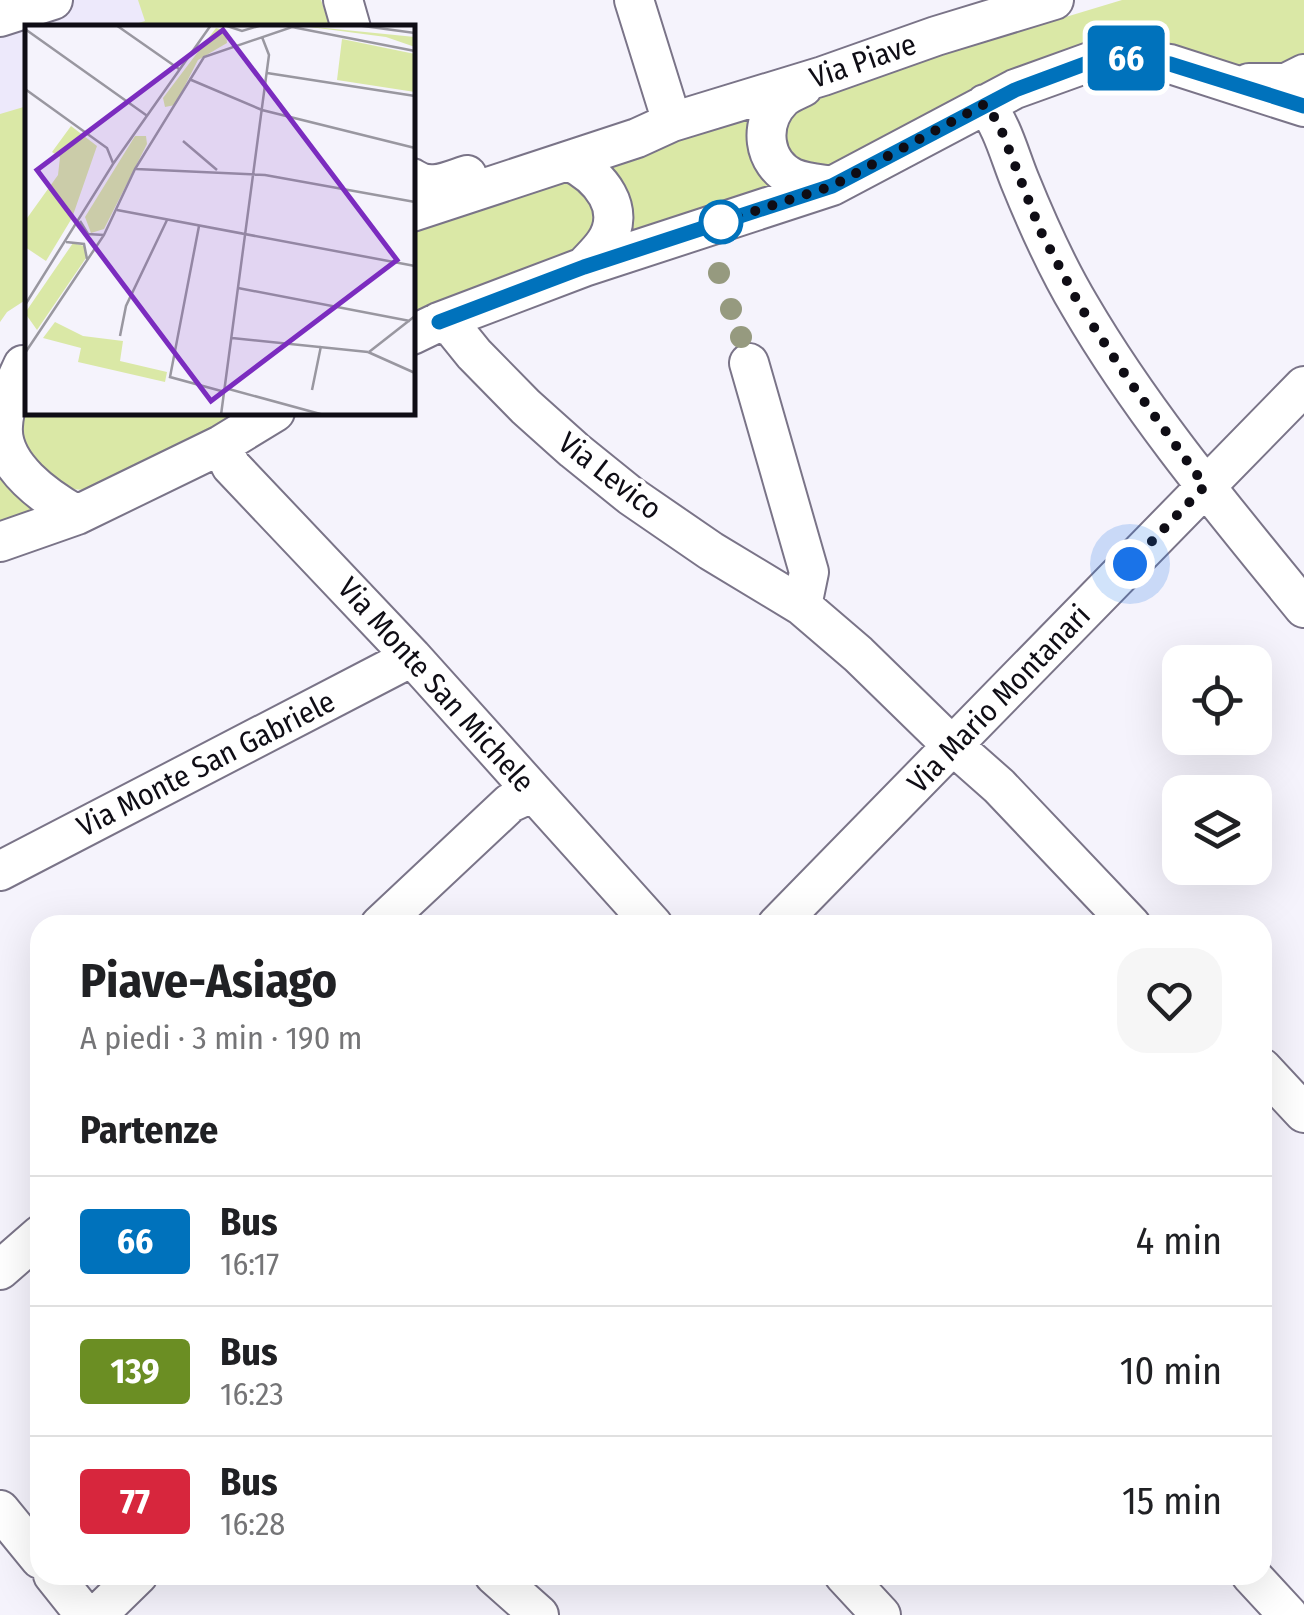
<!DOCTYPE html>
<html lang="it">
<meta charset="utf-8">
<style>
:root{--surface:#fff;--page:#f6f6f6;--text:#202124;--muted:#757577;--line:#e0e0e0}
body{margin:0;font-family:"Fira Sans Condensed",sans-serif;background:var(--page);color:var(--text);height:100vh;display:flex;flex-direction:column;font-size:38px;white-space:nowrap}
*{box-sizing:border-box;margin:0}
p{font-size:32px;color:var(--muted)}
.icon{flex:none;width:55px;height:55px;fill:none;stroke:currentColor;stroke-width:2;stroke-linecap:round;stroke-linejoin:round}
.map{position:relative;flex:1;overflow:hidden}
.panel{position:absolute;left:30px;top:915px;width:1242px;height:670px;display:flex;flex-direction:column;background:var(--surface);border-radius:30px;box-shadow:0 10px 40px #0002}
.panel>*{flex:none}
.badge{padding:0 20px;border-radius:8px;font-size:35px;line-height:65px}
.buttons{position:absolute;left:1162px;top:645px;display:grid;gap:20px}
.buttons a{display:grid;place-items:center;width:110px;height:110px;border-radius:20px;background:var(--surface);box-shadow:0 10px 40px #0002;font-size:50px}
.you{position:absolute;width:50px;height:50px;margin:-25px;border:8px solid #fff;border-radius:50%;background:#1a73e8;box-shadow:0 0 0 15px #1a73e833}
.map>.badge{position:absolute;translate:-50% -50%;box-shadow:0 0 0 5px #fff}
h2{padding:0 50px;font-size:38px;line-height:90px}
.round{display:grid;place-items:center;flex:none;width:105px;height:105px;border-radius:30px;background:var(--page)}
.summary{display:flex;align-items:center;justify-content:space-between;height:170px;padding:0 50px}
h1{font-size:48px;font-weight:700;line-height:75px}
ul{padding:0;list-style:none}
li{display:flex;align-items:center;gap:30px;height:130px;padding:0 50px;border-top:2px solid var(--line)}
li div{flex:1}
li b{display:block;font-size:38px}
li em{font-style:normal}
li .badge{min-width:110px;font-weight:700;text-align:center}
.map>svg:first-child{display:block}
.built{fill:#ede9fb}
.green{fill:#dae8a6}
.lines{fill:none;stroke-linecap:round;stroke-linejoin:round}
.minor-casing{stroke:#7a7488;stroke-width:42}
.minor{stroke:#fff;stroke-width:38}
.tree{fill:#969a7f}
.line-casing{stroke:#fff;stroke-width:22}
.line{stroke:#0072bc;stroke-width:15}
.walk{stroke:#0f0d15;stroke-width:10;stroke-dasharray:0 18}
.stop-dot{fill:#fff;stroke:#0072bc;stroke-width:5}
.labels{text-anchor:middle;dominant-baseline:central;stroke-width:9;stroke-linejoin:round;paint-order:stroke}
.street-label{font-size:30px;fill:#0f0d15;stroke:#fff}
.inset-road{fill:none;stroke:#9997a0;stroke-width:2.5}
.view{fill:#7b2cbf;fill-opacity:0.15;stroke:#7b2cbf;stroke-width:5}
.inset-edge{fill:none;stroke:#0f0d15;stroke-width:5}
</style>
<div class="map">
<svg width="1304" height="1615" viewBox="0 0 1304 1615">
<rect width="100%" height="100%" fill="#f5f3fc"/>
<path class="built" d="M0 0H321L330 27 28 28 27 299 7 312 0 322Z"/>
<path class="green" d="M138 0H321L330 27H126L145 21Z
M1122 0H1304V56L1291 66 1254 70 1162 51 834 169 788 160 784 132 794 111 805 101 871 76Z
M27 106V299L7 312 0 322V114Z
M753 118 777 187 627 237C625 201 630 187 602 161Z
M549 176C588 185 592 195 597 232L577 256 413 314V224Z
M27 395 28 412 240 413 180 449 99 486 85 490 69 489 30 461 19 429Z
M0 475 19 497 38 511 0 526Z"/>
<g class="lines">
<g class="minor-casing">
<path id="minor" d="M343 0 351 28
M634 0 672 122
M0 17 53 0
M1249 83H1286L1304 74
M803 87C797 90 787 94 782 99 758 123 762 163 793 178 805 183 820 184 832 186
M985 104C1003 127 1009 154 1020 181 1037 223 1056 266 1080 306 1143 414 1225 511 1304 608
M569 161C600 176 628 209 605 243 599 252 591 259 584 267
M412 178C430 191 448 181 467 175
M412 212 637 138 672 122 823 76 936 36 1054 0
M439 322 453 328 474 354 526 407 574 450 631 496 711 551 802 606 858 654 939 733 999 786 1131 925
M412 335 439 322 584 267 832 186 1015 89 1090 62 1122 57 1170 64 1304 107
M749 363 809 572 802 606
M23 365C14 385 4 404 3 426 0 466 47 498 77 515
M221 445 231 466 412 657 653 925
M0 542 77 515 221 445 275 412
M0 871 412 657
M380 925 510 803 523 797 536 796
M777 925 1304 386
M1262 1068 1304 1113
M0 1270 40 1235
M0 1510 40 1559
M53 1575 85 1615
M494 1575 539 1615
M844 1575 881 1615
M1251 1575 1288 1615
M97 1615 138 1575"/>
</g>
<use href="#minor" class="minor"/>
</g>
<g class="tree">
<circle cx="719" cy="273" r="11"/>
<circle cx="731" cy="309" r="11"/>
<circle cx="741" cy="337" r="11"/>
</g>
<g class="lines">
<g class="line-casing">
<path id="line" d="M439 322 584 267 832 186 1015 90 1090 62 1122 57 1170 64 1304 106"/>
</g>
<use href="#line" class="line"/>
<path class="walk" d="M721 222 832 186 985 104 999 124 1040 230 1080 306 1128 379 1205 486 1130 564"/>
</g>
<circle class="stop-dot" cx="721" cy="222" r="20"/>
<g class="labels">
<g class="street-label">
<text transform="translate(863 61) rotate(-19)">Via Piave</text>
<text transform="translate(610 476) rotate(38)">Via Levico</text>
<text transform="translate(436 685) rotate(48)">Via Monte San Michele</text>
<text transform="translate(999 699) rotate(-46)">Via Mario Montanari</text>
<text transform="translate(206 764) rotate(-27)">Via Monte San Gabriele</text>
</g>
</g>
<g transform="translate(25 25)">
<rect width="390" height="390" fill="#f5f3fc"/>
<path d="M270 0 390 12V22L361 12ZM191 3 201 6 202 18 173 35 150 80 140 82 138 73ZM317 14 390 29V67L312 55ZM46 101 72 121 47 193 21 236 0 222V196L33 150 35 132 27 127ZM110 111H121L122 119 79 204 66 208 60 192ZM48 218 59 221 61 233 12 305 0 288ZM30 297 58 311 98 316 95 336 142 347 140 357 53 337 56 323 18 313Z" fill="#dae8a6"/>
<path class="inset-road" d="M91 0 154 44M199 0 217 6 237 0M331 0 390 8M0 4 121 90M242 48 390 71M164 54 237 85 390 123M0 64 82 123 88 138M158 116 192 145M111 144 240 150 390 177M92 185 390 241M55 196 63 209 79 210M174 201 145 352 200 367M41 217 59 219 62 234M213 263 385 296M0 280 88 139 186 0M95 311 101 281 142 195M207 313 343 327M343 327 390 348M344 327 390 291M0 328 79 210 110 144 179 32 267 2 390 26M200 363 299 390M287 365 296 321M196 390 244 30 237 12"/>
<path class="view" d="M198 5 372 235 186 376 12 145Z"/>
<rect width="390" height="390" class="inset-edge"/>
</g>
</svg>
<div class="buttons">
<a><svg class="icon" aria-label="locate" viewBox="0 0 24 24"><circle cx="12" cy="12" r="6"/><path d="M12 2v4M12 18v4M2 12h4M18 12h4"/></svg></a>
<a><svg class="icon" aria-label="layers" viewBox="0 0 24 24"><path d="M12 4l9 5-9 5-9-5zM3 14l9 5 9-5"/></svg></a>
</div>
<div class="you" style="left:1130px;top:564px"></div>
<b class="badge" style="left:1126px;top:58px;background:#0072bc;color:#fff">66</b>
<section class="panel">
<div class="summary"><div><h1>Piave-Asiago</h1><p>A piedi · 3 min · 190 m</p></div><a class="round"><svg class="icon" aria-label="heart" viewBox="0 0 24 24"><path d="M12 20l-8-8c-3-5 5-10 8-4 3-6 11-1 8 4z"/></svg></a></div>
<h2>Partenze</h2>
<ul>
<li><span class="badge" style="background:#0072bc;color:#fff">66</span><div><b>Bus</b><p>16:17</p></div><em>4 min</em></li>
<li><span class="badge" style="background:#6b8e23;color:#fff">139</span><div><b>Bus</b><p>16:23</p></div><em>10 min</em></li>
<li><span class="badge" style="background:#d7263d;color:#fff">77</span><div><b>Bus</b><p>16:28</p></div><em>15 min</em></li>
</ul>
</section>
</div>
